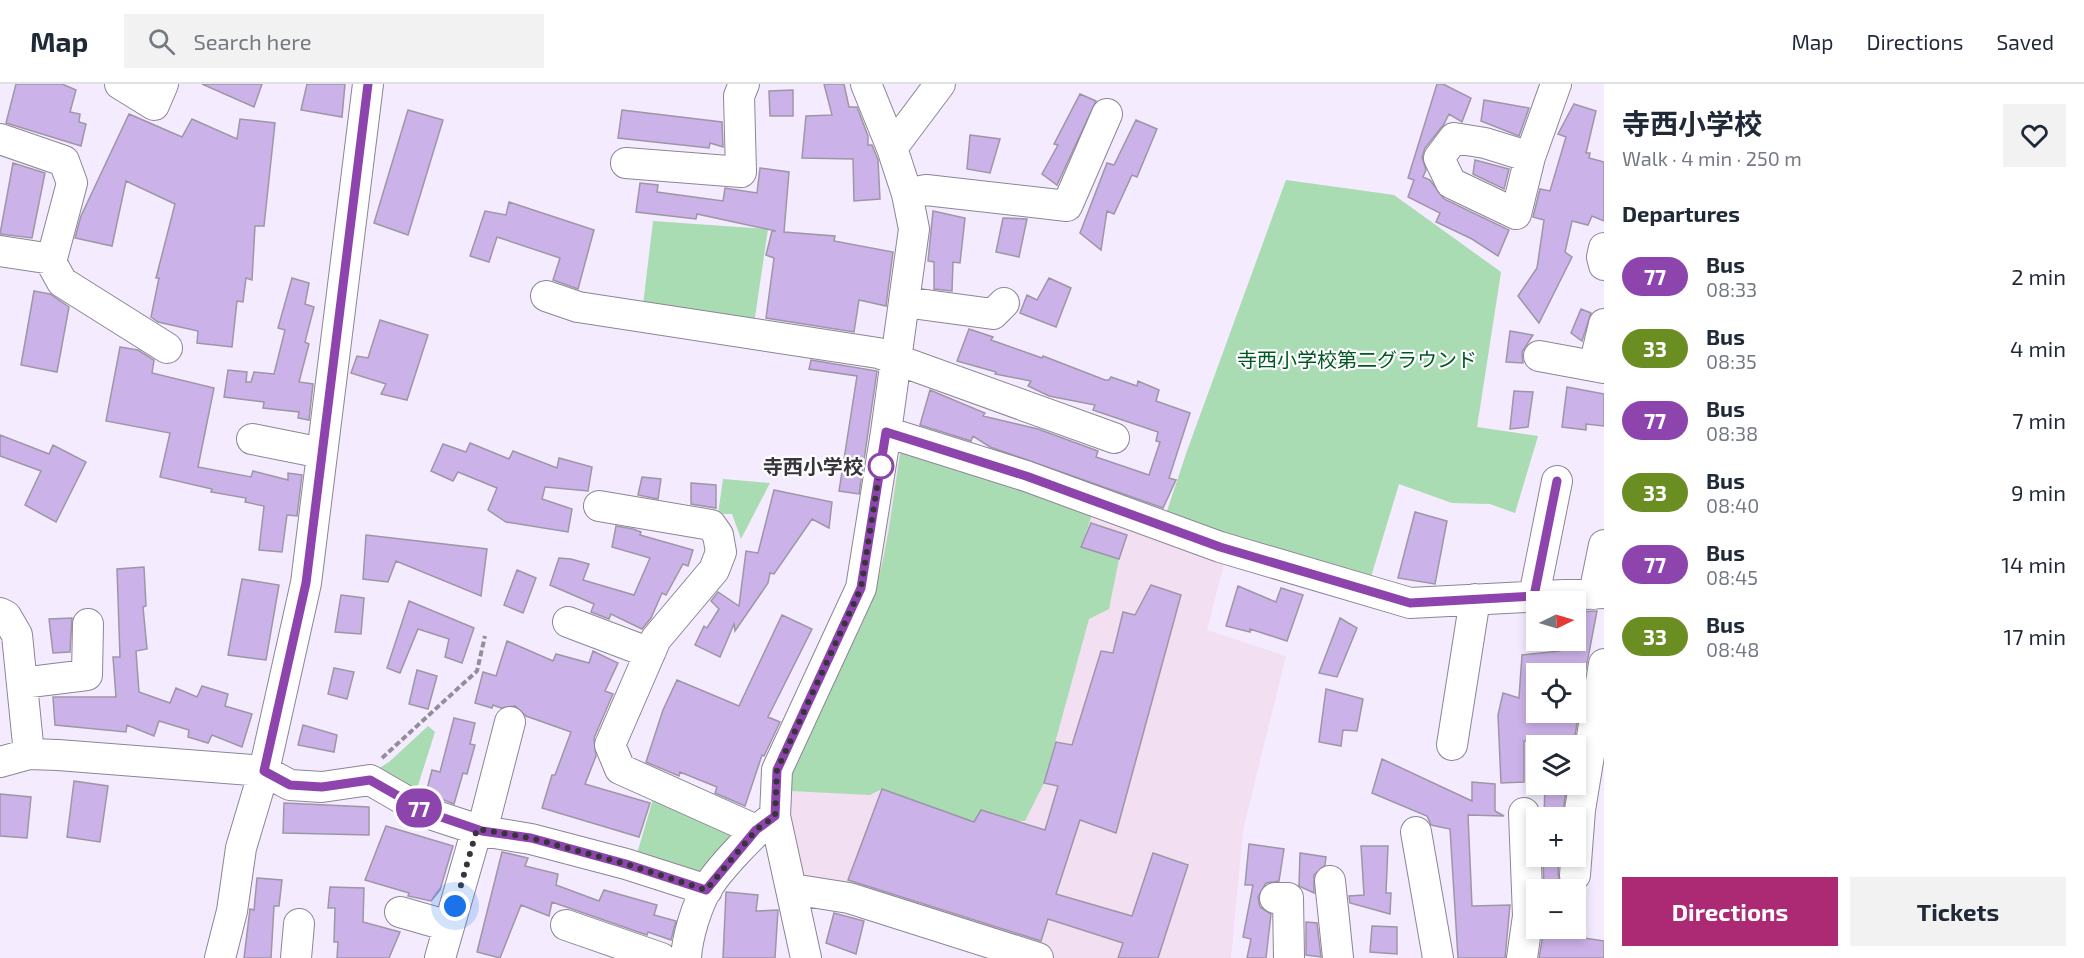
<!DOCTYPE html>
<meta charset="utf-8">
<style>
:root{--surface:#fff;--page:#f2f2f3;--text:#1f2937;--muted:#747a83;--line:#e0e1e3;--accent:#ac2a74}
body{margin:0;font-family:"Exo 2","Noto Sans JP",sans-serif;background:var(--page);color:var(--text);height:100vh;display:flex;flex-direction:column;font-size:22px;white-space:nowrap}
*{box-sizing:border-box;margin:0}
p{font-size:20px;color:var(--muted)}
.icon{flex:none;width:33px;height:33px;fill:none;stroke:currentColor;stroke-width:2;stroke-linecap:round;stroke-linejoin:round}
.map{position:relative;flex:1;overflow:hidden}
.panel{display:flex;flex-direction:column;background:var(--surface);width:480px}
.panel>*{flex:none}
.badge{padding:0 12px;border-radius:20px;font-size:21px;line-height:39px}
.needle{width:39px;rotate:85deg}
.fabs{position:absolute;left:1526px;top:507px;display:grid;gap:12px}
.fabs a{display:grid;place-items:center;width:60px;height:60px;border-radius:0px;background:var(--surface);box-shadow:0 3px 9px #0003;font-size:30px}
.you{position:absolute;width:30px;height:30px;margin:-15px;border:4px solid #fff;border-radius:50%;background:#1a73e8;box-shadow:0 0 0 9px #1a73e833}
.map>.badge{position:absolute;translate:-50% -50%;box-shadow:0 0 0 3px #fff}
h2{padding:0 18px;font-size:22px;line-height:54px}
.round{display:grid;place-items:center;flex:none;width:63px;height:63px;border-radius:0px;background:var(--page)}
.summary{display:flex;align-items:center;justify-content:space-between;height:102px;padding:0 18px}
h1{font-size:28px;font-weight:700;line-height:45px}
.primary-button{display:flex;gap:12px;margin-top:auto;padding:12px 18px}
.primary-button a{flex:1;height:69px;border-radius:0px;background:var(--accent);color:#fff;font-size:24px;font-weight:700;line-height:69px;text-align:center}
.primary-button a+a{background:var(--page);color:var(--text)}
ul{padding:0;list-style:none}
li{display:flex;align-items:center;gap:18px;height:72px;padding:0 18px}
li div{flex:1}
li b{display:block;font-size:22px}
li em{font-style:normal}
li .badge{min-width:66px;font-weight:700;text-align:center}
header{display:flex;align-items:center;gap:36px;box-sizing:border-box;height:84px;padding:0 30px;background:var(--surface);border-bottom:2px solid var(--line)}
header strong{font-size:28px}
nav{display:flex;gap:33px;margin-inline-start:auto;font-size:21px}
.search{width:420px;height:54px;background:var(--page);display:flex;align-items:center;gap:15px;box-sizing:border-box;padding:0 21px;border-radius:0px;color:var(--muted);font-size:22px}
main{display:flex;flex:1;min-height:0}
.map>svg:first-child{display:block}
.education{fill:#f2dff1}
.green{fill:#a9dcb2}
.building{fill:#cbb2e8;stroke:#9e96a7;stroke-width:1.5}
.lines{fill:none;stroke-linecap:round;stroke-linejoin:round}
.minor-casing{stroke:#8c8595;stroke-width:32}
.path{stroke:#938e9a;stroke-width:4;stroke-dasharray:6 3;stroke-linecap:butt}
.minor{stroke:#fff;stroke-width:30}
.line-casing{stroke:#fff;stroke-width:14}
.line{stroke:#8e44ad;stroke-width:9}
.walk{stroke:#37343b;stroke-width:6;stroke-dasharray:0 10.8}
.stop-dot{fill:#fff;stroke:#8e44ad;stroke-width:3}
.labels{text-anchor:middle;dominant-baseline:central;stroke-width:4.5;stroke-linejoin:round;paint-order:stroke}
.park-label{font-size:20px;fill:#005724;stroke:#fdfdfd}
.stop-label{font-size:20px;font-weight:bold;fill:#37343b;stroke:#fdfdfd;text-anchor:end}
</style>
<header>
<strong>Map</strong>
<div class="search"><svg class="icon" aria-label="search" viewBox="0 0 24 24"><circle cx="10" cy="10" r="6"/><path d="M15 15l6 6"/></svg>Search here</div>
<nav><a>Map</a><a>Directions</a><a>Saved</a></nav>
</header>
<main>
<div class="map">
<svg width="1604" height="874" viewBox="0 0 1604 874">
<rect width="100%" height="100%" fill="#f4ecfe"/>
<path class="education" d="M1286 96 1394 111 1501 188 1477 343 1538 352 1515 429 1490 420 1452 419 1399 400 1367 506 1228 465 1207 546 1286 572 1243 746 1231 874H1009L802 793 790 727V707L811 640 874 511 901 364 1162 442 1187 367Z"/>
<path class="green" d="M1286 96 1394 111 1501 188 1477 343 1538 352 1515 429 1490 420 1452 419 1399 400 1367 506 1162 442 1187 367Z
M653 137 768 145 754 240 643 221Z
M901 364 1096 419 1081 463 1119 475 1109 525 1089 535 1044 699 1025 737H1015L981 726 974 738 882 705 870 711 790 707C794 649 846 582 868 526 888 476 892 417 901 364Z
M723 395 770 399 741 455 732 430H718Z
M428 642 435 648 415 711 376 686 389 678Z
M653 715 742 754 717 786 693 789 636 773Z"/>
<path class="building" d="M16 0H62L76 6 70 28 80 30 79 38 86 40 81 62 6 39Z
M202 0H262L254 23Z
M307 0H345L342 33 301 26Z
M824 0H844L849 23H857L868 52V61H872L878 76 880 115 854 117 853 75 802 74 806 32 832 31Z
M1437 0H1443L1471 14 1462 38 1449 30 1444 40 1425 64 1422 73 1426 86 1423 93 1430 96 1444 115 1509 146 1498 172 1472 155 1436 138 1440 129 1408 113 1414 96 1408 94Z
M793 6V32H770L769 7Z
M1080 10 1096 17 1057 101 1042 90 1058 61 1054 60Z
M1484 16 1529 24 1519 52 1481 37Z
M1574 20 1596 27 1586 69H1590L1589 74 1604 78V137L1592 132 1588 141 1572 137 1565 168 1572 173 1539 239 1518 212 1537 184 1544 136 1533 133 1540 105 1550 107 1566 53 1558 50Z
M408 26 443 36 408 151 374 139Z
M622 26 722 38 723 63 710 59 709 64 618 54Z
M129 30 182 53 192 35 237 55 240 35 275 39 264 142H255L252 196 246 194 243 218 237 217 232 263 197 259 198 247 158 238 151 233 159 194H156L175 120 126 97 112 162 75 154 81 132Z
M1136 36 1157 45 1137 93 1132 91 1114 130 1107 127 1101 166 1080 149 1107 79 1114 81Z
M970 51 1000 55 990 89 967 85Z
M1475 76 1509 85 1504 105 1473 90Z
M13 79 45 89 32 154 0 150Z
M760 84 789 88 784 148 835 152 834 157 893 168 886 222 859 216 854 248 766 234 774 174 766 171 772 147H776L697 130 696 135 636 128 640 99 658 101 657 108 723 117 725 104 757 109Z
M509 118 594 146 578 205 553 196 560 174 497 153 489 178 470 172 485 127 506 131Z
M933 127 965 134 960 179 953 178 952 207 934 205V178L928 177Z
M1003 134 1027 135 1019 173 996 168Z
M292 194 309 199 305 220 314 223 305 258 309 260 299 298 313 300 309 336 298 334 299 328 263 324 264 318 224 313 228 286 247 288 246 298H251L254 288 274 290 285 246 278 244Z
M1049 194 1071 204 1056 243 1020 229 1027 211 1037 216Z
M34 207 50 210 69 223 57 288 21 281Z
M1581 225 1591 229 1582 257 1571 249Z
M380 236 428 251 407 316 381 310 386 300 351 289 357 272 368 274Z
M969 245 993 253 991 256 1042 274 1043 272 1105 296H1109L1111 293 1137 302 1138 297 1159 306 1156 317 1190 329 1169 394 1176 396 1163 424 990 363 973 352 971 357 920 341 930 306 985 329 983 332 1038 345 1098 367 1096 373 1149 391 1160 358 1156 357 1158 348 1093 326 1095 321 1049 312 1028 302 1031 297 995 290 996 288 957 277Z
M1510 247 1533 251 1522 268 1523 279 1506 278Z
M120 263 138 266 154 276 152 289 214 304 198 383 251 393 253 387 288 396V389L302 391 297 432 287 431 282 468 259 466 264 422 245 418 246 414 211 408 212 405 160 393 170 349 106 337Z
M811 276 877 287 859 410 839 407 857 292 809 285Z
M1567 303 1604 310V342L1586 340V346L1562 343Z
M1514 307 1533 308 1528 343 1510 345Z
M0 351 49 370 53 361 86 378 56 438 25 421 41 387 0 372Z
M470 359 509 375 513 367 557 384 559 374 592 383 588 407 545 403 542 415 572 425 568 448 506 438 488 426 497 404 458 388 453 397 431 387 443 360 466 368Z
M642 393 661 395 658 415 638 411Z
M691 399 716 401V424L691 420Z
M774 406 832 418 829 444 812 435 774 490 770 489 768 499 735 547 734 540 720 573 695 561 704 542 707 544 719 525 711 517 718 508 739 522 746 467 758 469Z
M1415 428 1447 437 1435 500 1398 494Z
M1091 439 1127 451 1119 475 1081 463Z
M616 442 633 445 641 448 640 451 693 466 688 482 683 480 666 511 662 509 651 534 642 545 611 530 609 535 591 528 594 520 550 501 559 474 571 475 589 480 583 496 634 511 650 474 612 463Z
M366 451 487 465 481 512 396 477 388 498 363 495Z
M144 483 146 522 143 523 147 565 136 567 139 608 170 619 176 604 197 613 202 602 228 610 225 622 252 630 242 663 212 651 208 659 188 653 189 646 159 637 154 652 127 641 126 648 55 641 53 613H116L113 573H120L117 485Z
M517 486 536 494 523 529 504 521Z
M242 495 279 501 266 576 228 571Z
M1151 501 1181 511 1116 749 1080 736 1056 810 1132 832 1153 769 1188 781 1158 874H1118L1123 859 1048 835 1041 857 848 796 882 705 974 738 981 726 1045 746 1058 702 1044 699 1056 658 1072 661 1101 567 1113 569 1123 528 1135 531Z
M1238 502 1276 518 1281 504 1303 511 1287 557 1250 545V548L1226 542Z
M341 511 364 514 361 550 335 548Z
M409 517 474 544 462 579 445 573 449 555 418 545 400 589 387 584Z
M1597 527 1583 600 1575 599V590H1536V628H1579L1574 657H1524V698L1501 699 1498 631 1503 609 1519 614 1522 571 1560 567 1561 556H1575V528Z
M782 531 812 545 768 633 780 638 764 672 762 671 745 722 715 709 717 703 680 688 679 692 646 678 663 626 677 596 739 622Z
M72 534 70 568 53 569 49 535Z
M1340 534 1357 544 1337 593 1319 589Z
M507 557 553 577 556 570 589 579 593 567 618 579 605 607 613 610 594 654 596 672 585 700 650 719 639 753 542 724 552 691H555L571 648 526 632 515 622 501 624 493 621 492 624 475 619 483 588 496 592Z
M334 584 354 588 347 615 328 610Z
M417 586 437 592 428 625 409 620Z
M1326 605 1363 615 1357 647 1343 646 1341 662 1319 658Z
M454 634 475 639 470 660 475 661 467 690 463 689 454 720 426 709 432 686 440 688Z
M303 641 337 651 334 668 298 661Z
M1382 675 1472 717V698L1495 700V727L1504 732 1468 731 1472 822 1510 821 1505 874H1458L1450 745 1431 741 1427 732 1372 709Z
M74 697 108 702 100 758 67 753Z
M1545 700H1567L1562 734H1544Z
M0 710 31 713 27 754 0 752Z
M284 719 369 723V751L283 749Z
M386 742 453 762 440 806 431 817 408 812 409 809 365 796Z
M1249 760 1284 765 1279 797 1266 799 1258 813 1260 823 1271 830 1266 874H1247L1251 855 1243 853 1253 801H1245Z
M1361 762H1388L1386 809H1391L1390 830 1350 819 1349 812 1364 811Z
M502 768 528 774 525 782 558 790 556 801 599 817 604 806 657 821 654 831 676 837 671 856 648 848 647 851 552 818 549 832 521 821 500 874 477 868Z
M1300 769 1326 773 1325 781 1314 791V809L1299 802Z
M1543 772H1559L1558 790 1562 806H1544Z
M257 794 282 796 279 822H274L271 874H244L250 825 254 826Z
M330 803 364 804 363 838 400 848 389 874H337L338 858H334L335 824H328Z
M726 808 758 811 756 827 778 826 775 874H723Z
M834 829 864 837 856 870 826 859Z
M1306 838 1317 839 1321 873 1306 871Z
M1372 842 1397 843V870L1370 868Z
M1543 851 1571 852 1604 857V874H1539Z"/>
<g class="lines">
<g class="minor-casing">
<path id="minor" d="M120 0 154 21 163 0
M0 55 64 77 72 99 51 178 62 198 167 264
M892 64 940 0
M1530 73 1485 59 1454 54 1439 74 1451 99 1516 130 1530 73 1556 0
M626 79 741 88 739 12 744 0
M907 110 926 106 1067 122 1107 30
M1604 164 1602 173 1604 181
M0 167 52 175
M546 212 578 223 878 269 1114 354
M904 218 993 230 1004 219
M1539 272 1604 284
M1594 282 1604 240
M886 348 1026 392 1220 463 1410 519 1604 509
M252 355 322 369
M599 422 711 441 718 451 721 468 714 486 656 555 610 661 620 685 756 746
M1594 510 1604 461
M1534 512 1557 397
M0 529 6 532 17 551 29 670
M568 538 650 569
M22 599 87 591 88 540
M1452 661 1475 515
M0 678 29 670 58 671 264 687 290 701 322 703 370 696 427 729 482 747 531 755 626 780 707 806
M482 747 510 638
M1416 748 1438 874
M1575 791 1580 726 1604 580
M1330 797 1338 874
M792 805 849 814 1038 874
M1275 814H1288L1289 874
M400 828 449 842
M566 841 661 874
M220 874 232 827 241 764 264 687 306 499 368 0
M296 874 299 840
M440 874 477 745
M686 874C687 854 697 820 708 803 719 785 754 748 771 735
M806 874 775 732 777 686 861 504 886 348 914 145 907 110 892 64 866 0
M1522 874 1528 832 1524 729"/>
</g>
<path class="path" d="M382 674 477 587 485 552"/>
<use href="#minor" class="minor"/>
</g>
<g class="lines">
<g class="line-casing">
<path id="line" d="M368 0 306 499 264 687 290 701 322 703 370 696 428 729 444 734 482 747 531 754 626 780 706 806 756 746 775 732 777 686 861 504 886 348 1026 392 1220 463 1410 519 1534 512 1557 397"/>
</g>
<use href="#line" class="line"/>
<path class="walk" d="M455 822 477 745 531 754 626 780 706 806 756 746 775 732 777 686 861 504 882 372 881 382"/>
</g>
<circle class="stop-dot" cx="881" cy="382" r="12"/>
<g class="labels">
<g class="park-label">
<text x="1357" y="275">寺西小学校第二グラウンド</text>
</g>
<g class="stop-label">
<text x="863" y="382">寺西小学校</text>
</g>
</g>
</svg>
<div class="fabs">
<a><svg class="needle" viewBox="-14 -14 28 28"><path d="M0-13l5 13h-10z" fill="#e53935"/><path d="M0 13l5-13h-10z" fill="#747a83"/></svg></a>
<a><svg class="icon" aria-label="locate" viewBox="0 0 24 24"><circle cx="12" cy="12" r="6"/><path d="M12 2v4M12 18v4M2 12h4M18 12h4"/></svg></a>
<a><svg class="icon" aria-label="layers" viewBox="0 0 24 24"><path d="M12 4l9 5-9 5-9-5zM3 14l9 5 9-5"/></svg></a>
<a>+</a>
<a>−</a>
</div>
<div class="you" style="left:455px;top:822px"></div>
<b class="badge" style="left:419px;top:724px;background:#8e44ad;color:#fff">77</b>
</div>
<section class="panel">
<div class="summary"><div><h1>寺西小学校</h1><p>Walk · 4 min · 250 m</p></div><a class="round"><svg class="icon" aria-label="heart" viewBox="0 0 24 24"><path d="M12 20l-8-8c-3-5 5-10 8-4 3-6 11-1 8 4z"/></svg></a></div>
<h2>Departures</h2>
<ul>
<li><span class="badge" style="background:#8e44ad;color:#fff">77</span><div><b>Bus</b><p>08:33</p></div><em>2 min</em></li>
<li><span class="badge" style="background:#6b8e23;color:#fff">33</span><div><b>Bus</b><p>08:35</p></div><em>4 min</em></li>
<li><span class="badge" style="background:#8e44ad;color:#fff">77</span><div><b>Bus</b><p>08:38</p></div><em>7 min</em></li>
<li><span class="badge" style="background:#6b8e23;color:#fff">33</span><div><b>Bus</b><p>08:40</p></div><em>9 min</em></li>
<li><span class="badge" style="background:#8e44ad;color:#fff">77</span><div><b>Bus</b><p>08:45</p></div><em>14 min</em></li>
<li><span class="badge" style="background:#6b8e23;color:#fff">33</span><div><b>Bus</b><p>08:48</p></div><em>17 min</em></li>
</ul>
<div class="primary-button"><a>Directions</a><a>Tickets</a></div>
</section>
</main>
